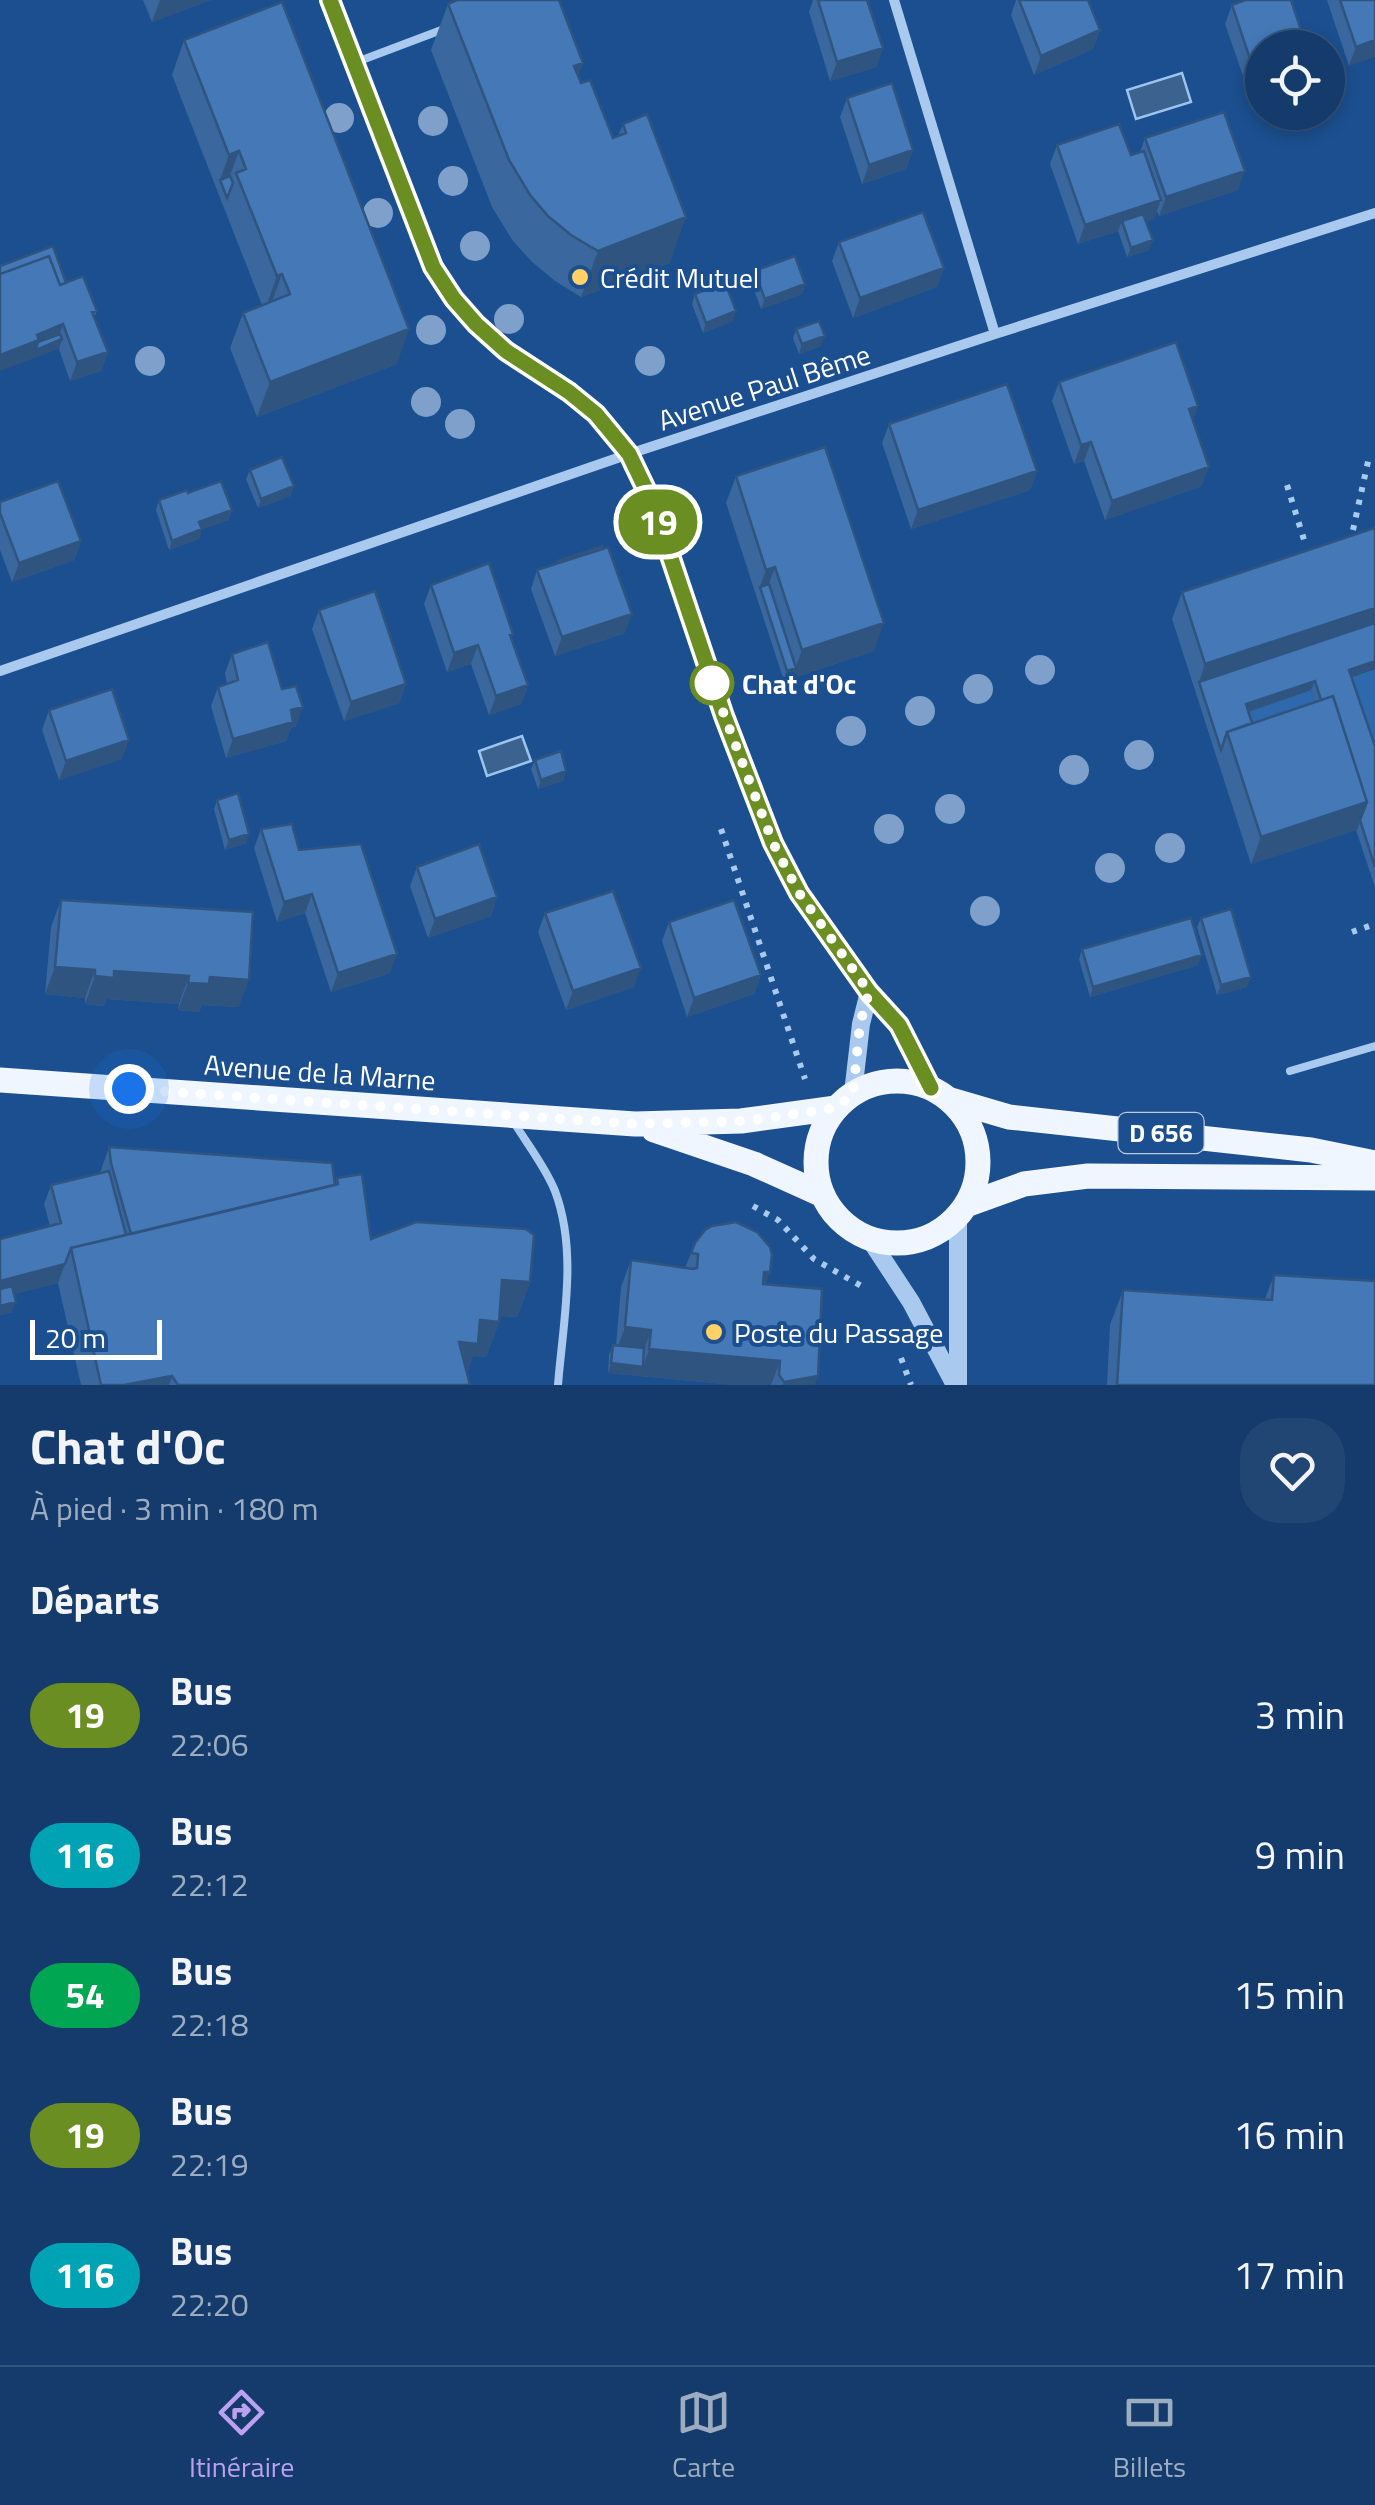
<!DOCTYPE html>
<html lang="fr">
<meta charset="utf-8">
<style>
:root{--surface:#143b6b;--page:#214673;--text:#f1f3f6;--muted:#9dadc1;--line:#33557e;--accent:#bca0f2}
body{margin:0;font-family:"Titillium Web",sans-serif;background:var(--page);color:var(--text);height:100vh;display:flex;flex-direction:column;font-size:38px;white-space:nowrap}
*{box-sizing:border-box;margin:0}
p{font-size:32px;color:var(--muted)}
.icon{flex:none;width:55px;height:55px;fill:none;stroke:currentColor;stroke-width:2;stroke-linecap:round;stroke-linejoin:round}
.map{position:relative;height:1385px;overflow:hidden}
.side{display:flex;flex-direction:column;background:var(--surface);flex:1}
.side>*{flex:none}
.badge{padding:0 20px;border-radius:32px;font-size:35px;line-height:65px}
.controls{position:absolute;left:1245px;top:30px;display:grid;gap:20px}
.controls a{display:grid;place-items:center;width:100px;height:100px;border-radius:50%;background:var(--surface);box-shadow:0 5px 15px #0003,0 0 0 2px var(--line);font-size:50px}
.scale{position:absolute;left:30px;bottom:25px;width:132px;box-sizing:border-box;padding-left:10px;border:5px solid #fff;border-top:0;font-size:28px;line-height:35px;white-space:nowrap;color:#fff;-webkit-text-stroke:8px #1b4f8f;paint-order:stroke}
.you{position:absolute;width:50px;height:50px;margin:-25px;border:8px solid #fff;border-radius:50%;background:#1a73e8;box-shadow:0 0 0 15px #1a73e833}
.map>.badge{position:absolute;translate:-50% -50%;box-shadow:0 0 0 5px #fff}
h2{padding:0 30px;font-size:38px;line-height:90px}
.round{display:grid;place-items:center;flex:none;width:105px;height:105px;border-radius:40px;background:var(--page)}
.head{display:flex;align-items:center;justify-content:space-between;height:170px;padding:0 30px}
h1{font-size:48px;font-weight:700;line-height:75px}
ul{padding:0;list-style:none}
li{display:flex;align-items:center;gap:30px;height:140px;padding:0 30px}
li div{flex:1}
li b{display:block;font-size:38px}
li em{font-style:normal}
li .badge{min-width:110px;font-weight:700;text-align:center}
.tabs{display:flex;justify-content:space-around;align-items:center;height:140px;border-top:2px solid var(--line);background:var(--surface);font-size:28px;color:var(--muted)}
.tabs a{display:grid;justify-items:center;gap:5px}
.tabs .current{color:var(--accent)}
.map>svg:first-child{display:block}
.green{fill:#2e69ad}
.water{fill:#3c6290;stroke:#9cc4f0;stroke-width:2.5}
.lines{fill:none;stroke-linecap:round;stroke-linejoin:round}
.path{stroke:#a9c9ee;stroke-width:6;stroke-dasharray:5 8;stroke-linecap:butt}
.service{stroke:#a9c9ee;stroke-width:8}
.minor{stroke:#a9c9ee;stroke-width:10}
.tertiary{stroke:#a9c9ee;stroke-width:18}
.primary{stroke:#f0f6ff;stroke-width:25}
.tree{fill:#7ea0ca}
.wall{fill:#3a679d;fill-rule:evenodd}
.shaded-wall{fill:#305480}
.building{fill:#4478b7;stroke:#305480;stroke-width:2.5}
.line-casing{stroke:#fff;stroke-width:22}
.line{stroke:#6b8e23;stroke-width:15}
.walk{stroke:#fff;stroke-width:10;stroke-dasharray:0 18}
.poi-dot{fill:#ffd166;stroke:#1b4f8f;stroke-width:4}
.stop-dot{fill:#fff;stroke:#6b8e23;stroke-width:5}
.labels{text-anchor:middle;dominant-baseline:central;stroke-width:8;stroke-linejoin:round;paint-order:stroke}
.shield{fill:#1b4f8f;stroke:#bbcadd;stroke-width:2.5}
.shield-label{font-size:25px;font-weight:bold;fill:#fff}
.poi-label{font-size:28px;fill:#fff;stroke:#1b4f8f;text-anchor:start}
.street-label{font-size:28px;fill:#fff;stroke:#1b4f8f}
.stop-label{font-size:28px;font-weight:bold;fill:#fff;stroke:#1b4f8f;text-anchor:start}
</style>
<div class="map">
<svg width="1375" height="1385" viewBox="0 0 1375 1385">
<rect width="100%" height="100%" fill="#1b4f8f"/>
<path class="green" d="M1375 669V766L1346 679Z
M1311 690 1323 724 1253 747 1243 714Z"/>
<path class="water" d="M1182 73 1191 102 1136 119 1127 90Z
M522 736 531 761 487 776 479 751Z"/>
<g class="lines">
<path class="path" d="M1287 485 1305 543
M1353 530 1369 457
M721 829 805 1079
M1352 932 1375 924
M753 1206 778 1220 814 1259 863 1287
M901 1358 911 1385"/>
<path class="service" d="M354 63 444 29
M1290 1071 1375 1046
M515 1124C528 1145 546 1168 555 1191 578 1252 563 1322 558 1385"/>
<path class="minor" d="M894 0 995 334
M0 671 629 454 995 334 1375 213"/>
<path class="tertiary" d="M330 0 433 267 454 299 476 325 506 351 569 392 596 414 629 454 651 502 734 745 773 843 799 893 869 992 899 1025 931 1088
M853 1093 861 1024 869 992
M958 1215V1385
M869 1238 911 1302 955 1385"/>
<path class="primary" d="M0 1080 635 1124 741 1121 836 1108
M816 1162a81 81 0 1 1 162 0a81 81 0 1 1-162 0Z
M951 1100 1009 1117 1311 1150 1375 1163
M654 1130 754 1164 823 1195
M966 1205 1024 1184 1088 1176 1375 1178"/>
</g>
<g class="tree">
<circle cx="339" cy="118" r="15"/>
<circle cx="433" cy="121" r="15"/>
<circle cx="453" cy="181" r="15"/>
<circle cx="378" cy="213" r="15"/>
<circle cx="475" cy="246" r="15"/>
<circle cx="509" cy="319" r="15"/>
<circle cx="431" cy="330" r="15"/>
<circle cx="150" cy="361" r="15"/>
<circle cx="650" cy="361" r="15"/>
<circle cx="426" cy="402" r="15"/>
<circle cx="460" cy="424" r="15"/>
<circle cx="1040" cy="670" r="15"/>
<circle cx="978" cy="689" r="15"/>
<circle cx="920" cy="711" r="15"/>
<circle cx="851" cy="731" r="15"/>
<circle cx="1139" cy="755" r="15"/>
<circle cx="1074" cy="770" r="15"/>
<circle cx="950" cy="809" r="15"/>
<circle cx="889" cy="829" r="15"/>
<circle cx="1170" cy="848" r="15"/>
<circle cx="1110" cy="868" r="15"/>
<circle cx="985" cy="911" r="15"/>
</g>
<path class="wall" d="M143 0H211L152 22Z
M813 0H867L883 48 876 67 830 81 809 12Z
M1016 0H1088L1100 30 1093 49 1034 75 1011 15Z
M1327 0H1375L1349 66Z
M448 4 583 63 578 76 613 138 618 136 623 124 670 263 581 297 555 281 532 262 513 241 492 207 431 50Z
M1232 5 1262 48V92L1250 96 1225 24Z
M184 40 397 364 257 417 230 348 243 313 262 305 172 75Z
M847 98 913 150 906 169 862 184 840 117Z
M1145 138 1238 190 1159 216 1157 211 1154 219 1146 221 1149 250 1127 257 1118 231 1078 244 1050 164 1057 145 1131 155 1140 152Z
M839 242 944 268 937 287 853 318 832 261Z
M0 266 66 283 97 311 94 318 108 352 101 371 70 381 59 349Z
M754 271 805 284 802 294 761 309 751 281Z
M695 294 733 321 703 333 692 304Z
M796 329 821 346 799 354 793 338Z
M1059 382 1193 420 1202 486 1105 520 1084 461 1074 464 1052 401Z
M889 424 1037 471 1030 490 911 529 882 443Z
M250 470 294 486 290 496 258 508 246 479Z
M736 476 874 651 784 681 726 503Z
M188 493 232 510 228 520 202 529 199 539 169 550 156 510 159 500Z
M0 502 81 541 74 560 12 582 0 550Z
M557 564 625 633 555 656 531 589 537 570Z
M431 585 513 634 511 637 528 685 521 704 489 715 471 664 447 672 424 604Z
M1182 592 1352 677 1375 746V887L1356 830 1251 864 1172 619ZM1311 690 1315 702 1252 723 1249 712Z
M319 610 406 684 399 703 344 721 312 629Z
M232 654 282 689 296 726 291 728 286 741 226 758 211 706 218 687 227 684 225 673Z
M49 710 122 759 59 780 42 730Z
M535 760 566 771 563 781 538 789 531 769Z
M217 800 246 843 225 850 214 809Z
M261 829 390 973 331 992 305 913 277 922 254 848Z
M417 867 497 897 491 916 428 938 410 886Z
M61 900 239 1007 202 1005 199 1012 178 1010 179 1004 106 999 104 1006 85 1004V998L45 994 51 927Z
M545 913 634 987 566 1010 538 932Z
M1201 918 1247 987 1217 995 1197 927Z
M669 922 761 975 754 994 687 1017 662 941Z
M1082 949 1198 965 1090 997 1079 959Z
M109 1147 335 1185 337 1178 371 1239 530 1282 517 1317 499 1316V1322L486 1357 473 1356 467 1373 470 1385H81L58 1283 14 1294 12 1312 0 1315 50 1226 44 1204 51 1185 100 1173Z
M695 1243 766 1284 815 1385H735L608 1373 609 1355 613 1345H616L621 1287 631 1260 685 1268Z
M1274 1275 1375 1385H1107L1110 1325 1123 1290 1265 1299Z"/>
<path class="shaded-wall" d="M160 0H211L152 22Z
M1100 30 1093 49 1034 75 1041 56Z
M1375 40V57L1349 66 1356 47Z
M883 48 876 67 830 81 837 62Z
M583 63 566 109 574 66Z
M1262 75V92L1250 96 1256 77Z
M913 150 906 169 862 184 869 165Z
M239 151 226 186 220 180 229 155Z
M1245 171 1238 190 1159 216 1166 197Z
M1161 200 1154 219 1124 229 1122 221 1118 231 1078 244 1085 225Z
M686 217 670 263 581 297 598 251Z
M1153 240 1149 250 1127 257 1131 248Z
M944 268 937 287 853 318 860 298Z
M282 274 270 307 268 301 277 276Z
M805 284 802 294 761 309 765 299Z
M736 311 733 321 703 333 706 323Z
M63 324 57 341 62 339 59 349 0 371V355L37 335Z
M409 329 397 364 257 417 270 382Z
M825 336 821 346 799 354 802 344Z
M108 352 101 371 70 381 77 362Z
M1198 406 1191 425 1189 409Z
M1091 442 1084 461 1074 464 1081 445Z
M1209 467 1202 486 1105 520 1112 501Z
M1037 471 1030 490 911 529 918 510Z
M294 486 290 496 258 508 261 499Z
M232 510 228 520 196 532 199 522Z
M202 529 199 539 169 550 172 541Z
M81 541 74 560 12 582 19 563Z
M775 567 765 594 760 587 766 570Z
M1375 608V632L1199 682 1205 664Z
M632 614 625 633 555 656 562 637Z
M884 623 874 651 792 678 802 650Z
M478 645 471 664 447 672 454 653Z
M1375 661V669L1346 679 1349 670Z
M796 668 792 678 784 681 787 671Z
M1315 681 1311 690 1242 714 1246 704Z
M406 684 399 703 344 721 351 702Z
M528 685 521 704 489 715 496 696Z
M303 707 296 726 291 728 286 741 226 758 233 739 291 710Z
M129 740 122 759 59 780 66 761Z
M566 771 563 781 538 789 541 780Z
M1367 802 1357 830 1251 864 1261 837Z
M249 834 246 843 225 850 229 840Z
M312 894 305 913 277 922 284 902Z
M497 897 491 916 428 938 435 919Z
M397 954 390 973 331 992 338 973Z
M1202 955 1198 965 1090 997 1093 987Z
M55 967 95 970 85 998 45 994Z
M641 968 634 987 566 1010 573 991Z
M114 971 189 976 179 1004 106 999 104 1006 85 1004 95 976Z
M761 975 754 994 687 1017 694 998Z
M210 977 249 980 239 1007 202 1005 199 1012 178 1010 188 983Z
M1251 977 1247 987 1217 995 1221 985Z
M65 1264 58 1283 0 1298V1281Z
M764 1272H770L760 1300Z
M502 1280 530 1282 517 1317 489 1315Z
M16 1302 12 1312 0 1315V1306Z
M480 1320 499 1322 486 1357 473 1356 465 1379 459 1342Z
M625 1327 651 1330 641 1358 615 1355Z
M649 1349 780 1361 771 1385H735L608 1373 611 1363 643 1367Z
M172 1376 169 1385H124Z
M818 1376 815 1385H783L784 1382Z"/>
<path class="building" d="M457 0H559L583 63 574 66 581 83 590 80 613 138 626 133 623 124 647 114 686 217 598 251 571 235 548 216 530 195 509 160 448 4Z
M818 0H867L883 48 837 62Z
M1019 0H1088L1100 30 1041 56Z
M1245 0H1291L1307 48H1262V75L1256 77 1232 5Z
M1340 0H1375V40L1356 47Z
M282 2 409 329 270 382 243 313 290 294 282 274 277 276 236 173 246 169 239 151 229 155 184 40Z
M892 83 913 150 869 165 847 98Z
M1224 112 1245 171 1166 197 1145 138Z
M1119 124 1131 155 1144 151 1161 200 1085 225 1057 145Z
M230 176 233 183 227 198 220 180Z
M923 212 944 268 860 298 839 242Z
M1143 214 1153 240 1131 248 1122 221Z
M53 246 66 283 60 285 49 256 0 274V266Z
M49 256 60 285 83 276 97 311 92 312 108 352 77 362 63 324 37 335 39 340 0 355V274Z
M795 256 805 284 765 299 754 271Z
M725 282 736 311 706 323 695 294Z
M819 321 825 336 802 344 796 329Z
M60 334 62 339 36 350 38 342Z
M1176 342 1198 406 1189 409 1209 467 1112 501 1091 442 1081 445 1059 382Z
M1007 384 1037 471 918 510 889 424Z
M825 447 884 623 802 650 775 567 766 570 736 476Z
M282 457 294 486 261 499 250 470Z
M58 481 81 541 19 563 0 513V502Z
M221 481 232 510 199 522 202 529 172 541 159 500 187 490 188 493Z
M1375 528V608L1205 664 1182 592Z
M602 546 603 549 558 563V561Z
M608 547 632 614 562 637 537 570Z
M489 563 513 634 510 635 528 685 496 696 478 645 454 653 431 585Z
M769 584 796 668 787 671 760 587Z
M375 591 406 684 351 702 319 610Z
M1375 623V661L1349 670 1375 746V867L1360 820 1367 802 1333 696 1321 700 1315 681 1246 704 1252 723 1227 732 1221 750 1199 682Z
M268 642 282 689 296 686 303 707 291 710 293 722 233 739 218 687 238 680 232 654Z
M112 689 129 740 66 761 49 710Z
M1333 696 1367 802 1261 837 1227 732Z
M561 751 566 771 541 780 535 760Z
M238 793 249 834 229 840 217 800Z
M292 824 299 850 361 844 397 954 338 973 312 894 284 902 261 829Z
M479 844 497 897 435 919 417 867Z
M613 891 641 968 573 991 545 913Z
M61 900 253 912 249 980 210 977 209 984 188 983 189 976 114 971V978L95 976V970L55 967Z
M734 900 761 975 694 998 669 922Z
M1231 909 1251 977 1221 985 1201 918Z
M1191 918 1202 955 1093 987 1082 949Z
M109 1147 332 1163 335 1185 131 1234 111 1163Z
M109 1171 126 1235 71 1248 65 1264 0 1281V1239L61 1223 51 1185Z
M362 1174 371 1239 416 1222 526 1229 534 1235 530 1282 502 1280 499 1322 480 1320 478 1344 459 1342 470 1385H178L172 1376 124 1385H101L71 1248 338 1184 337 1178Z
M736 1222 757 1232 770 1247 772 1255 770 1272H764L763 1284 822 1289 818 1376 784 1382 779 1375 780 1361 649 1349 651 1330 625 1327 631 1260 693 1269 697 1268 698 1254 691 1253 695 1243 705 1230 712 1226Z
M1274 1275 1375 1281V1385H1117L1123 1290 1272 1300Z
M12 1286 16 1302 0 1306V1289Z
M613 1345 644 1348 643 1367 611 1363Z"/>
<g class="lines">
<g class="line-casing">
<path id="line" d="M330 0 433 267 454 299 476 324 506 351 569 392 596 414 629 454 652 502 724 716 773 843 799 893 869 992 899 1025 931 1088"/>
</g>
<use href="#line" class="line"/>
<path class="walk" d="M129 1089 635 1124 741 1121 768 1118 836 1108 853 1094 860 1024 869 992 799 893 773 843 712 683"/>
</g>
<g class="poi-dot">
<circle cx="580" cy="277" r="10"/>
<circle cx="714" cy="1332" r="10"/>
</g>
<circle class="stop-dot" cx="712" cy="683" r="20"/>
<g class="labels">
<rect class="shield" x="1118.5" y="1113" width="85" height="40" rx="8"/>
<g class="shield-label">
<text x="1161" y="1133">D 656</text>
</g>
<g class="poi-label">
<text x="600" y="277">Crédit Mutuel</text>
<text x="734" y="1332">Poste du Passage</text>
</g>
<g class="street-label">
<text transform="translate(764 387) rotate(-18)">Avenue Paul Bême</text>
<text transform="translate(320 1072) rotate(4)">Avenue de la Marne</text>
</g>
<g class="stop-label">
<text x="742" y="683">Chat d'Oc</text>
</g>
</g>
</svg>
<div class="controls">
<a><svg class="icon" aria-label="locate" viewBox="0 0 24 24"><circle cx="12" cy="12" r="6"/><path d="M12 2v4M12 18v4M2 12h4M18 12h4"/></svg></a>
</div>
<div class="scale">20 m</div>
<div class="you" style="left:129px;top:1089px"></div>
<b class="badge" style="left:658px;top:522px;background:#6b8e23;color:#fff">19</b>
</div>
<section class="side">
<div class="head"><div><h1>Chat d'Oc</h1><p>À pied · 3 min · 180 m</p></div><a class="round"><svg class="icon" aria-label="heart" viewBox="0 0 24 24"><path d="M12 20l-8-8c-3-5 5-10 8-4 3-6 11-1 8 4z"/></svg></a></div>
<h2>Départs</h2>
<ul>
<li><span class="badge" style="background:#6b8e23;color:#fff">19</span><div><b>Bus</b><p>22:06</p></div><em>3 min</em></li>
<li><span class="badge" style="background:#00a3b4;color:#fff">116</span><div><b>Bus</b><p>22:12</p></div><em>9 min</em></li>
<li><span class="badge" style="background:#00a651;color:#fff">54</span><div><b>Bus</b><p>22:18</p></div><em>15 min</em></li>
<li><span class="badge" style="background:#6b8e23;color:#fff">19</span><div><b>Bus</b><p>22:19</p></div><em>16 min</em></li>
<li><span class="badge" style="background:#00a3b4;color:#fff">116</span><div><b>Bus</b><p>22:20</p></div><em>17 min</em></li>
</ul>
</section>
<nav class="tabs">
<a class="current"><svg class="icon" aria-label="directions" viewBox="0 0 24 24"><path d="M12 3l9 9-9 9-9-9zM9 14v-3h6M13 9l2 2-2 2"/></svg>Itinéraire</a>
<a><svg class="icon" aria-label="map" viewBox="0 0 24 24"><path d="M3 6l6-2 6 2 6-2v14l-6 2-6-2-6 2zM9 4v14M15 6v14"/></svg>Carte</a>
<a><svg class="icon" aria-label="tickets" viewBox="0 0 24 24"><path d="M3 7h18v10H3zM15 7v10"/></svg>Billets</a>
</nav>
